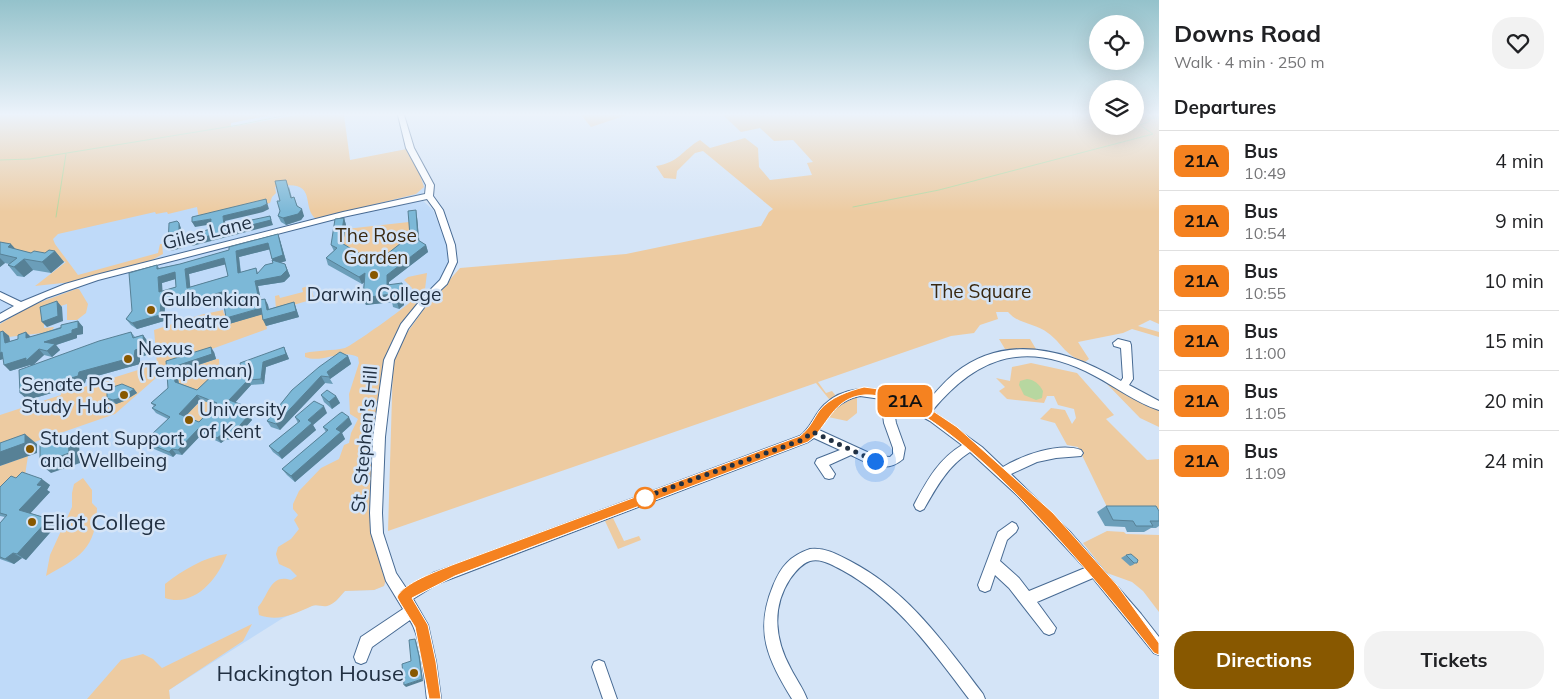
<!DOCTYPE html>
<meta charset="utf-8">
<style>
:root{--surface:#fff;--page:#f2f2f2;--text:#202124;--muted:#757577;--line:#e0e0e0;--accent:#885800}
body{margin:0;font-family:Mulish,sans-serif;background:var(--page);color:var(--text);height:100vh;display:flex;flex-direction:column;font-size:19px;white-space:nowrap}
*{box-sizing:border-box;margin:0}
p{font-size:16px;color:var(--muted)}
.icon{flex:none;width:28px;height:28px;fill:none;stroke:currentColor;stroke-width:2;stroke-linecap:round;stroke-linejoin:round}
.map{position:relative;flex:1;overflow:hidden}
.sheet{display:flex;flex-direction:column;background:var(--surface);width:400px}
.sheet>*{flex:none}
.badge{padding:0 10px;border-radius:8px;font-size:18px;line-height:32px}
.fabs{position:absolute;left:1089px;top:15px;display:grid;gap:10px}
.fabs a{display:grid;place-items:center;width:55px;height:55px;border-radius:50%;background:var(--surface);box-shadow:0 5px 20px #0002;font-size:25px}
.you{position:absolute;width:25px;height:25px;margin:-12px;border:4px solid #fff;border-radius:50%;background:#1a73e8;box-shadow:0 0 0 8px #1a73e833}
.map>.badge{position:absolute;translate:-50% -50%;box-shadow:0 0 0 2px #fff}
h2{padding:0 15px;font-size:19px;line-height:45px}
.round{display:grid;place-items:center;flex:none;width:52px;height:52px;border-radius:20px;background:var(--page)}
.overview{display:flex;align-items:center;justify-content:space-between;height:85px;padding:0 15px}
h1{font-size:24px;font-weight:700;line-height:38px}
.cta{display:flex;gap:10px;margin-top:auto;padding:10px 15px}
.cta a{flex:1;height:58px;border-radius:20px;background:var(--accent);color:#fff;font-size:20px;font-weight:700;line-height:58px;text-align:center}
.cta a+a{background:var(--page);color:var(--text)}
ul{padding:0;list-style:none}
li{display:flex;align-items:center;gap:15px;height:60px;padding:0 15px;border-top:1px solid var(--line)}
li div{flex:1}
li b{display:block;font-size:19px}
li em{font-style:normal}
li .badge{min-width:55px;font-weight:700;text-align:center}
main{display:flex;flex:1;min-height:0}
.map>svg:first-child{display:block}
.built{fill:#bfdaf9}
.green{fill:#edcba1}
.water{fill:#b7d7a0}
.lines{fill:none;stroke-linecap:round;stroke-linejoin:round}
.stream{stroke:#b7d7a0;stroke-width:1}
.minor-casing{stroke:#476a93;stroke-width:2}
.minor{fill:#fff;fill-rule:evenodd}
.wall{fill:#6b9eb9;fill-rule:evenodd}
.shaded-wall{fill:#578196}
.building{fill:#7cb8d7;stroke:#578196;fill-rule:evenodd}
.line{fill:#f58220;stroke:#fff}
.walk{stroke:#213042;stroke-width:5;stroke-dasharray:0 9}
.poi-dot{fill:#885800;stroke:#d4e4f7;stroke-width:2}
.stop-dot{fill:#fff;stroke:#f58220;stroke-width:2.5}
.labels{text-anchor:middle;dominant-baseline:central;stroke-width:5;stroke-linejoin:round;paint-order:stroke}
.street-label{font-size:19px;fill:#213042;stroke:#d4e4f7}
.park-label{font-size:19px;fill:#392810;stroke:#d4e4f7}
.poi-label{font-size:19px;fill:#213042;stroke:#d4e4f7;text-anchor:start}
.near-poi-label{font-size:22px;fill:#213042;stroke:#d4e4f7;text-anchor:start}
</style>
<main>
<div class="map">
<svg width="1159" height="699" viewBox="0 0 1159 699">
<rect width="100%" height="100%" fill="#d4e4f7"/>
<path class="built" d="M407 149 424 181 426 187 420 198 433 210 451 256 445 276 402 325 386 359 370 513 388 574 384 586 374 590 345 591 336 601 327 606 314 605 283 618 169 690 170 699H0V220L67 221Z"/>
<path class="green" d="M0 115H271L231 123V127L297 115H344L350 160 407 149 417 166 424 187 416 194 316 219C300 207 320 178 275 187L276 193 272 197 270 203 199 219 197 207 168 214 167 212 156 214 155 212 58 234 53 239 55 244 78 275 158 253 160 244H162L163 254 150 261 115 271 72 282 35 286 66 262 0 248Z
M581 115H627L591 127Z
M723 115H1097L1098 126H1135V115H1159V324L1150 320 1138 326 1159 332V337L1132 329 1123 333 1078 342 1089 359 1085 362C1065 356 1063 344 1048 333 1035 323 1018 324 1008 312H996L998 319 980 325 974 333 951 336 818 382 826 393 832 391 836 396 829 399 816 383 388 531 393 363 404 337 424 309 460 268 626 254 761 226 769 212 773 209 703 151 695 153 677 171 676 179 664 178 656 166C680 162 681 151 700 140L710 148 745 138 758 148 759 167 770 180 812 175 807 163 813 162 793 140 774 141 760 128 741 132Z
M409 222 412 242 374 267 342 245 344 230 346 229Z
M427 273 424 297 401 325 391 343 382 372 369 513 386 579 384 586 374 590 345 591C340 596 335 604 327 606 322 607 317 604 312 606 294 614 279 622 259 615L258 607C269 595 270 573 291 580L297 576 290 569 279 564 276 554 278 547 291 539 299 529 294 520 298 515 293 509V504L299 491 321 468 339 459 344 445 349 443 351 433 358 419 350 414 349 394 359 363 358 357C341 348 322 364 305 357V353C318 350 332 351 345 348 350 347 406 307 409 303 412 299 411 293 412 288L404 280 408 277Z
M311 285 314 299 276 310 275 296 279 295 280 298 303 292 302 288Z
M76 289H79L88 304 86 313 77 320H67V304L44 311V328L54 327 51 332 0 338V324L30 306Z
M223 310 224 314H264L267 329 173 363 115 414 0 454V415L61 395V392L57 393V391L68 387 65 393 157 364 154 330 200 315Z
M999 339H1030L1036 349H1005Z
M216 359H219L220 376 201 395 179 387 177 372Z
M1031 363 1077 373 1114 415 1106 419 1147 460 1159 459V509H1108L1078 447 1067 445 1055 423 1040 419 1051 408 1065 410 1072 424 1076 418 1074 409 1058 405 1054 396H1047L1044 403 1007 399 999 391 1005 387 996 378 1010 381 1012 367Z
M1104 381 1159 411V427L1140 418Z
M857 397V413L847 421 828 417 838 406Z
M202 400 220 407 203 427 184 417Z
M28 456 25 475 0 502V466Z
M83 478 92 490V503L97 508C96 549 80 557 46 576L50 555 72 507V493L74 484Z
M613 518 624 541 639 536 641 540 618 549 605 521Z
M1107 531 1124 532 1126 534 1159 535V612L1143 591 1132 582 1107 573 1083 543Z
M227 554C218 579 194 608 165 598V584C183 570 204 557 227 554Z
M252 624 243 641 169 690 170 699H87L121 660 143 654 153 659 162 668Z"/>
<path class="water" d="M1027 379C1035 380 1039 384 1043 391L1042 398 1036 400 1024 395 1019 385 1020 381Z"/>
<g class="lines">
<path class="stream" d="M0 160 30 159 239 125 287 115
M853 207 939 190 1153 134 1140 125 1150 121 1147 118H1159
M56 217 66 154"/>
<g class="minor-casing">
<path id="minor" d="M398 115H404L414 148 434 185 433 196 443 210 455 245 457 262 447 284 429 301 408 329 394 360 385 437 382 513 383 533 396 573 406 588 433 573 800 436C811 428 814 415 824 405 843 386 872 386 896 393 905 395 914 402 923 407 933 395 943 383 955 373 1007 332 1069 350 1121 381L1123 378 1121 348 1114 346 1113 343 1118 339 1130 342 1131 345 1133 379 1129 385 1159 401V410C1136 403 1116 387 1095 376 1028 340 979 354 932 411L982 447 1003 467C1023 455 1059 442 1081 450L1083 453 1081 456 1056 458 1037 462 1011 474 1070 532 1141 614 1159 637V655L1154 653 1093 578 1037 602 1056 628 1054 633 1049 635 1044 633 1009 588 995 575 990 590 985 592 980 590 978 585 998 532 1012 522 1016 524 1018 528 1016 532 1007 540 1000 561 1019 578 1029 591 1085 568 1018 496 970 452C948 466 937 486 924 509L920 511 916 509 914 505 916 501C928 479 939 459 962 445L930 421 892 400 896 423 905 448 903 459C886 474 869 464 851 455L829 465 835 474 833 478 829 479 825 478 815 463 817 459 840 450 814 438 808 442 437 584 413 599 428 625 436 662 441 699H427C424 675 422 640 410 620L372 647 366 662 361 664 356 662 354 657 361 637 403 609 386 581 371 533 370 513 373 437 384 360 401 324 423 297 440 280 449 262 447 245 435 210 427 199 343 217 98 280 46 298 0 322V314L14 306 0 299V292L21 302 65 284 96 275 343 212 425 194 426 185 406 148ZM860 396 881 399 884 423 893 448V454L890 457 876 456 819 430C829 413 840 400 860 396Z
M810 549C824 547 837 554 850 561 908 591 944 643 983 694L985 699H969C932 650 897 600 842 570 832 565 821 558 810 561 801 564 795 572 790 579 771 608 775 640 791 669 796 679 803 688 807 699H792C768 659 754 632 773 586 781 566 790 556 810 549Z
M599 660 604 662 617 699H603L592 667 594 662Z"/>
</g>
<use href="#minor" class="minor"/>
</g>
<path class="wall" d="M289 187 292 198 304 216 301 220 286 225 281 222 278 216 280 211V201Z
M417 217 419 241 426 245 428 252 389 282V285L404 290 407 298 404 300V305L399 309 393 307 392 302 366 305 363 298 364 282 362 284 328 265 326 258 334 251 331 245 344 218 346 225 343 244 370 260 382 258 410 236Z
M278 234 280 240 286 261 280 263 285 264 290 276 284 282 258 286 261 300 265 299 268 305 269 309 294 302 299 317 266 326 262 314 229 324 223 299 191 308 188 304H185L181 302 165 307 164 321 137 329 131 325 126 319 132 311 157 265 159 268 180 264 229 250ZM270 249 273 263 258 273 256 268 241 272 239 257ZM225 264 228 276 190 287 189 274ZM175 279 176 287 162 291V283Z
M0 242 15 249 31 253H45L55 251 64 262 51 273 33 270 24 277 17 276 8 265 9 264 5 263 0 267Z
M78 321 83 327V334L77 335V338L56 345 60 350 52 357 44 355 33 365 131 332 135 337 143 335 148 342 150 354 140 357V364L86 379 85 383 28 400 31 366 30 365 10 371 3 359 0 360 3 331 9 336 10 341 31 337Z
M214 352 216 359 177 372 179 383 197 390 243 375 286 352 289 359 266 367 264 384 251 385 235 402 251 412 249 415 252 420 235 439 225 440 221 443 202 434 182 455 176 454 173 457 154 449 150 444 154 440 150 436 168 419 156 413 152 408 154 406 151 403 168 388 166 361ZM201 400 215 405 199 422 185 416Z
M348 356 351 364 330 379 333 384 325 383 280 430 271 427 267 421 292 390Z
M134 389 137 393 124 401 116 404 110 401 107 398Z
M321 395 336 396 340 403 332 409 324 402Z
M327 413 313 425 316 430 282 459 273 452 269 446 298 423 295 417Z
M352 424 342 433 345 439 295 482 287 475 282 469 326 432 323 427Z
M16 478 50 485 47 490 50 492 30 513 46 518 55 524V527L26 560 22 558 14 564 0 559V523L5 517 0 516V487Z
M1106 506 1159 511V526L1156 528H1151L1144 532H1127L1125 527 1105 526 1097 512Z
M1126 555 1138 560 1133 565 1130 566 1121 558Z"/>
<path class="shaded-wall" d="M294 197 299 212 302 209 304 216 301 220 286 225 283 218Z
M266 199 269 209 263 212 225 221 227 231 224 226 223 216Z
M416 210 417 217 420 247 418 240Z
M270 216 273 225 192 246 189 241Z
M344 218 346 225 342 250 340 242Z
M211 219 213 224 195 227 192 222Z
M179 223 181 228 182 248 171 251 168 246Z
M278 234 280 240 286 261 275 264 272 259Z
M268 243 271 249 239 257 241 278 238 273 236 251Z
M11 244 21 255 8 247Z
M426 245 428 252 389 282V292L387 285V275Z
M55 251 64 262 51 273 42 262Z
M0 258 5 263 0 267Z
M224 258 227 264 189 274 191 294 187 288 185 269Z
M24 259 33 270 24 277 14 267Z
M285 264 290 276 284 282 258 286 262 306 259 300 255 281Z
M175 272 179 278 162 283 163 298 159 292 158 277Z
M365 273 367 280 362 284 359 277Z
M402 283 407 298 404 300V305L399 309 397 302 402 289Z
M222 292 226 298 191 308 188 304H185L181 298Z
M391 294 392 302 366 305 363 298Z
M177 296 181 302 165 307 164 321 137 329 132 323 161 301Z
M265 299 268 305 270 316 267 310Z
M57 301 62 307 63 321 47 327 42 322Z
M294 302 299 317 266 326 263 320Z
M261 308 264 314 229 324 226 318Z
M78 321 83 327V334L77 335V338L56 345 60 350 52 357 47 351 44 342Z
M3 331 9 336 11 348 5 343Z
M26 332 32 338H26Z
M143 335 148 342 150 354 140 357V364L86 379 85 383 28 400 20 393 79 372 135 350Z
M211 347 214 352 216 359 177 372 179 387 175 382 173 367Z
M284 347 289 359 266 367 264 384 261 379 263 362Z
M39 349 44 355 32 366 30 365 10 371 4 365Z
M2 352 8 357 0 360V353Z
M348 356 351 364 330 379 327 372Z
M321 376 325 383 280 430 276 424Z
M248 380 251 385 233 405 229 400Z
M134 389 137 393 124 401 116 404 113 400Z
M197 395 201 400 183 419 179 414Z
M336 396 340 403 332 409 329 402Z
M324 406 327 413 313 425 316 430 282 459 278 453 308 420Z
M248 407 251 412 249 415 252 420 235 439 232 434 244 413Z
M349 417 352 424 342 433 345 439 295 482 291 476 336 429Z
M198 429 202 434 182 455 178 450Z
M25 434 37 444V453L0 466V452Z
M68 434 79 444 80 463 51 473 40 464Z
M221 435 225 440 221 443 217 438Z
M172 449 176 454 173 457 169 452Z
M42 479 50 485 47 490 50 492 28 516 19 510 37 485Z
M46 518 55 524V527L26 560 17 554Z
M13 553 22 558 14 564 5 559Z
M415 639 416 641 420 658 423 681 406 687 404 685 422 679Z"/>
<path class="building" d="M286 180 291 198 294 197 297 206 302 209 298 214 283 218 278 216 280 211 277 201H280L275 181Z
M266 199 267 204 261 207 223 216 224 226 270 216 271 220 189 241 188 236 210 229 211 219 192 222V217Z
M416 210 418 240 426 245 387 275V285L402 283V289L405 290 402 293V298L397 302 391 299V294L363 298 365 273 359 277 326 258 337 248 331 245 335 219 344 218 340 242 370 260 382 258 410 236 408 211Z
M177 221 179 223V244L168 246 169 223Z
M278 234 283 255 272 259 268 243 236 251 238 273 256 268 257 274 265 265 273 263 272 260 285 264 287 270 281 276 255 281 259 300 265 299 267 310 294 302 296 311 263 320 261 308 226 318 222 292 187 302V297L181 298 177 296 161 301 160 315 132 323 126 319 132 311 129 273 157 265V269L180 264 229 250V247ZM224 258 228 276 187 288 185 269ZM175 272 176 287 159 292 158 277Z
M0 242 11 244 8 247 31 253 34 251 45 253 49 250 55 251 42 262 24 259 14 267 8 265 17 258 0 254Z
M57 301 58 316 42 322 40 307Z
M78 321V328L72 330V333L44 342 55 344 47 351 39 349 26 361V358L4 365 2 352 0 353V332L3 331 5 343 18 339V335L26 332V338L61 328V325Z
M131 332 133 338 143 335 144 347 135 350 134 357 79 372 78 376 20 393 19 370 99 341Z
M211 347 212 354 173 367 175 382 197 390 217 371 225 368 243 375 240 363 284 347 286 354 263 362 261 379 248 380 229 400 248 407 244 413 249 415 232 434 221 435 217 438 198 429 178 450 172 449 169 452 150 444 156 438 150 436 170 417 152 408 156 405 151 403 168 388 166 361ZM197 395 217 403 199 422 179 414Z
M340 352 348 356 327 372 330 377 321 376 276 424 267 421 292 390 319 367Z
M122 384 134 389 121 398 113 400 107 398V393L113 387Z
M327 390 336 396 329 402 321 395Z
M314 401 324 406 308 420 312 423 278 453 269 446 300 421 295 417Z
M342 412 349 417 336 429 341 432 291 476 282 469 328 430 323 427 339 414Z
M25 434V443L0 452V443Z
M68 434 69 453 40 464V444Z
M22 472 42 479 37 485 42 486 19 510 46 518 47 521 17 554 13 553 5 559 0 557V523L7 515 0 513V487L11 476 16 478Z
M1106 506H1156L1159 511V521H1150L1153 526H1136L1133 521 1113 520Z
M1131 554 1138 560 1137 563H1134L1126 555Z
M415 639 419 656 422 679 404 685 402 664 411 661 409 640Z"/>
<linearGradient id="sky" x2="0" y2="1"><stop stop-color="#94c2cb"/><stop offset="0.54" stop-color="#ecf3fb"/><stop offset="1" stop-color="#ecf3fb" stop-opacity="0"/></linearGradient>
<rect width="1159" height="212" fill="url(#sky)"/>
<path class="line" d="M864 387 886 390 921 403 957 427 1053 513 1117 585 1159 643V655L1154 653C1106 592 944 389 864 395 832 398 828 427 808 442L455 576 412 598 428 625 436 662 441 699H429L415 627 399 601 397 597C403 583 438 571 452 565L800 436C810 428 813 420 819 411 830 397 849 391 864 387Z"/>
<g class="lines">
<path class="walk" d="M645 498H642L802 440 813 432 875 461"/>
</g>
<g class="poi-dot">
<circle cx="374" cy="275" r="5"/>
<circle cx="151" cy="310" r="5"/>
<circle cx="128" cy="359" r="5"/>
<circle cx="124" cy="395" r="5"/>
<circle cx="189" cy="420" r="5"/>
<circle cx="30" cy="449" r="5"/>
<circle cx="32" cy="522" r="5"/>
<circle cx="414" cy="673" r="5"/>
</g>
<circle class="stop-dot" cx="645" cy="498" r="10"/>
<g class="labels">
<g class="street-label">
<text transform="translate(207 232) rotate(-14)">Giles Lane</text>
<text transform="translate(364 439) rotate(-85)">St. Stephen's Hill</text>
</g>
<g class="park-label">
<text x="376" y="235">The Rose<tspan x="376" dy="22">Garden</tspan></text>
<text x="981" y="291">The Square</text>
</g>
<g class="poi-label">
<text x="374" y="294" text-anchor="middle">Darwin College</text>
<text x="161" y="299">Gulbenkian<tspan x="161" dy="22">Theatre</tspan></text>
<text x="138" y="348">Nexus<tspan x="138" dy="22">(Templeman)</tspan></text>
<text x="114" y="384" text-anchor="end">Senate PG<tspan x="114" dy="22">Study Hub</tspan></text>
<text x="199" y="409">University<tspan x="199" dy="22">of Kent</tspan></text>
<text x="40" y="438">Student Support<tspan x="40" dy="22">and Wellbeing</tspan></text>
</g>
<g class="near-poi-label">
<text x="42" y="522">Eliot College</text>
<text x="404" y="673" text-anchor="end">Hackington House</text>
</g>
</g>
</svg>
<div class="fabs">
<a><svg class="icon" aria-label="locate" viewBox="0 0 24 24"><circle cx="12" cy="12" r="6"/><path d="M12 2v4M12 18v4M2 12h4M18 12h4"/></svg></a>
<a><svg class="icon" aria-label="layers" viewBox="0 0 24 24"><path d="M12 4l9 5-9 5-9-5zM3 14l9 5 9-5"/></svg></a>
</div>
<div class="you" style="left:875px;top:461px"></div>
<b class="badge" style="left:905px;top:401px;background:#f58220;color:#111">21A</b>
</div>
<section class="sheet">
<div class="overview"><div><h1>Downs Road</h1><p>Walk · 4 min · 250 m</p></div><a class="round"><svg class="icon" aria-label="heart" viewBox="0 0 24 24"><path d="M12 20l-8-8c-3-5 5-10 8-4 3-6 11-1 8 4z"/></svg></a></div>
<h2>Departures</h2>
<ul>
<li><span class="badge" style="background:#f58220;color:#111">21A</span><div><b>Bus</b><p>10:49</p></div><em>4 min</em></li>
<li><span class="badge" style="background:#f58220;color:#111">21A</span><div><b>Bus</b><p>10:54</p></div><em>9 min</em></li>
<li><span class="badge" style="background:#f58220;color:#111">21A</span><div><b>Bus</b><p>10:55</p></div><em>10 min</em></li>
<li><span class="badge" style="background:#f58220;color:#111">21A</span><div><b>Bus</b><p>11:00</p></div><em>15 min</em></li>
<li><span class="badge" style="background:#f58220;color:#111">21A</span><div><b>Bus</b><p>11:05</p></div><em>20 min</em></li>
<li><span class="badge" style="background:#f58220;color:#111">21A</span><div><b>Bus</b><p>11:09</p></div><em>24 min</em></li>
</ul>
<div class="cta"><a>Directions</a><a>Tickets</a></div>
</section>
</main>
